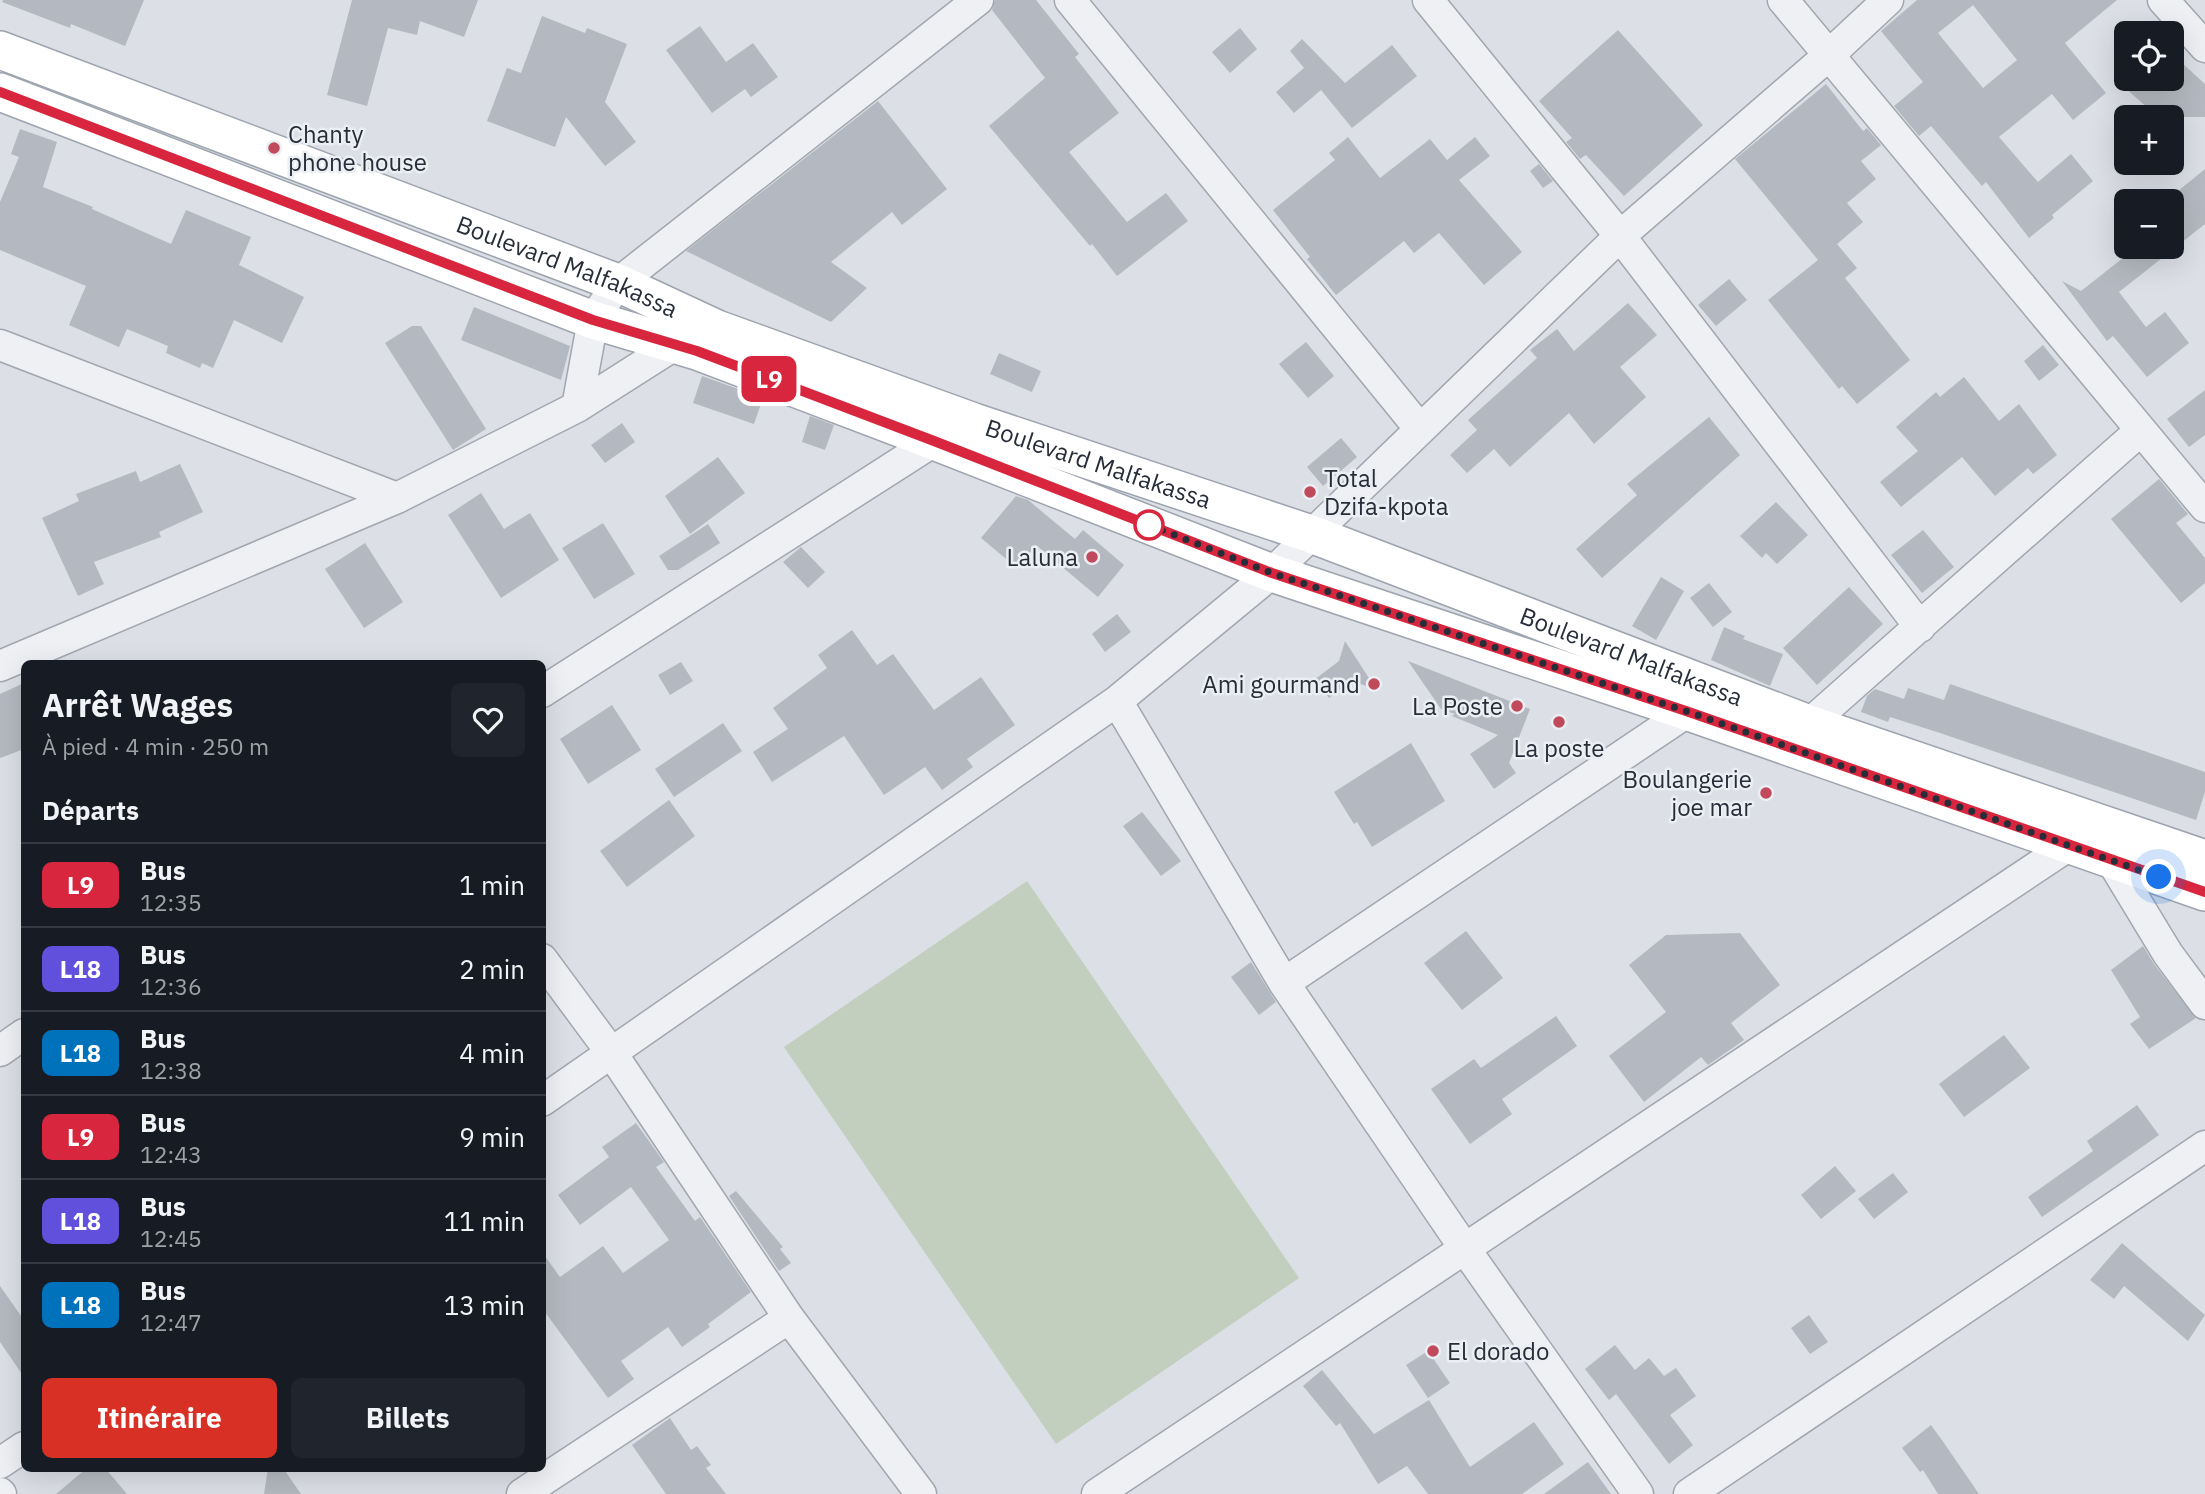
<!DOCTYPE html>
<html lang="fr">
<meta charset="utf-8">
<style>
:root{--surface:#171b24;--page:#20242c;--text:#f1f3f6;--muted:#9ea1a6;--line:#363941;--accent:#d93025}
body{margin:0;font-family:"IBM Plex Sans",sans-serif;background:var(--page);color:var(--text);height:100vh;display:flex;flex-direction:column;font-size:26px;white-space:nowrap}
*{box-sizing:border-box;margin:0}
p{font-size:23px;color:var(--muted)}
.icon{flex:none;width:38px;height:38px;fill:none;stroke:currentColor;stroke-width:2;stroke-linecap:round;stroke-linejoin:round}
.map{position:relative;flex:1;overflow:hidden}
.details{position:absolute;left:21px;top:660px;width:525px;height:812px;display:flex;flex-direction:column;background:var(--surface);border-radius:10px;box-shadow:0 7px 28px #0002}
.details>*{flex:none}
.badge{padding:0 14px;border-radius:10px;font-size:24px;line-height:46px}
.fabs{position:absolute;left:2114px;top:21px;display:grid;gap:14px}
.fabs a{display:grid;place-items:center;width:70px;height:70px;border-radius:10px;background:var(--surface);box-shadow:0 7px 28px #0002;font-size:35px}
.you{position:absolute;width:35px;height:35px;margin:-18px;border:5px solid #fff;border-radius:50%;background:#1a73e8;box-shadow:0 0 0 10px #1a73e833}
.map>.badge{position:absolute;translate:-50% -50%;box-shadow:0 0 0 4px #fff}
h2{padding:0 21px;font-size:26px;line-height:63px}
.round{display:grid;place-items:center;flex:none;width:74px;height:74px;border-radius:10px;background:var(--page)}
.overview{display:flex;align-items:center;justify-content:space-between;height:119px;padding:0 21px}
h1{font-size:33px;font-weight:700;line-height:52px}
.button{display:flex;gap:14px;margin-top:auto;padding:14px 21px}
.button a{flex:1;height:80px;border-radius:10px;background:var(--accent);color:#fff;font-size:28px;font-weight:700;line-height:80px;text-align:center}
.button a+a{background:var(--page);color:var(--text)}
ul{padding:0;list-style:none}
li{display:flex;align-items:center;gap:21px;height:84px;padding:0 21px;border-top:2px solid var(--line)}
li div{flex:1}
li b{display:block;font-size:26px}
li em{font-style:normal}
li .badge{min-width:77px;font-weight:700;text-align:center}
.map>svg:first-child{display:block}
.green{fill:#c2cebe}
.building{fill:#b4b9c1;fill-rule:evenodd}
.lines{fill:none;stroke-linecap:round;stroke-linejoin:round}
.minor-casing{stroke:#a2a6ae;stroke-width:33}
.major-casing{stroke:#9da4af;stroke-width:40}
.minor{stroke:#eef0f4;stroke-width:30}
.major{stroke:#fff;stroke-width:37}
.line-casing{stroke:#fff;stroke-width:16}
.line{stroke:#d7263d;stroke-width:10}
.walk{stroke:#272e3a;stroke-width:7;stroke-dasharray:0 12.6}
.poi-dot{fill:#c04a5c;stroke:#ebeef3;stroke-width:2.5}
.stop-dot{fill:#fff;stroke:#d7263d;stroke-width:3.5}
.labels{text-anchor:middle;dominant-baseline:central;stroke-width:5;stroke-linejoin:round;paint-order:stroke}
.poi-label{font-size:24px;fill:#272e3a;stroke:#ebeef3;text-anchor:end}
.street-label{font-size:24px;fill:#272e3a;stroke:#ebeef3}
</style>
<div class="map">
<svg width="2205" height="1494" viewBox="0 0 2205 1494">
<rect width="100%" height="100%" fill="#dcdfe5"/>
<path class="green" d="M1027 881 1299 1278 1056 1444 784 1047Z"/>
<path class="building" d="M3 0H144L125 46 71 24 70 28 2 2Z
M352 0H478L464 37 420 21 417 35 388 28 367 106 327 95Z
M995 0H1036L1079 54 1075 57 1119 113 1069 152 1127 222 1166 193 1188 221 1117 276 1092 244 1090 246 989 126 1045 78 992 10Z
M1917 0H2117L2065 43 2106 93 2073 120 2052 94 1999 137 2038 182 2071 154 2093 181 2052 215 2054 218 2029 238 1986 182 1982 186 1931 126 1919 136 1894 106 1923 82 1881 31ZM1973 5 2017 60 1983 88 1938 33Z
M542 16 585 33 587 28 627 44 605 102 636 142 605 166 566 117 555 147 487 121 507 68 521 73Z
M700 26 726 62 753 43 778 77 751 97 745 89 712 113 666 50Z
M1240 28 1257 49 1230 73 1212 52Z
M1618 30 1703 125 1624 196 1586 155 1580 159 1566 142 1572 138 1539 101Z
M1302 39 1345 83 1392 45 1417 76 1352 128 1321 90 1294 113 1276 92 1304 68 1290 51Z
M2172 54 2205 84V117H2158L2115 79H2172Z
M1826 84 1863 131 1867 128 1881 145 1861 161 1876 179 1847 203 1863 222 1837 244 1857 268 1845 278 1910 360 1857 404 1842 386 1839 389 1768 300 1818 260 1735 159Z
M878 101 947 189 902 225 892 212 831 262 867 288 831 322 686 251Z
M20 129 57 142 43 187 93 207 92 209 171 244 186 210 251 237 239 265 304 297 282 343 234 320 213 368 202 363 200 368 166 353 168 346 127 329 119 347 69 325 86 286 0 250V202L19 157 11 154Z
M1348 137 1380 178 1430 139 1447 160 1475 137 1490 156 1459 180 1522 252 1484 285 1439 233 1414 253 1404 241 1336 295 1307 259 1310 257 1273 210 1335 160 1329 153Z
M1539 164 1553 181 1543 188 1530 171Z
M2205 169V224L2119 292 2146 327 2165 312 2189 343 2147 377 2113 336 2107 341 2062 281 2081 291 2137 247H2172V196Z
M1729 279 1747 300 1716 326 1698 305Z
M1628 303 1657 335 1620 367 1646 397 1594 444 1569 413 1510 467 1494 449 1467 473 1450 455 1477 430 1468 420 1537 358 1530 350 1557 329 1574 351Z
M474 307 570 346 561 380 461 340Z
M412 326H421L486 429 453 450 385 343Z
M1306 342 1334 376 1308 398 1279 364Z
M2043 345 2059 365 2039 381 2024 361Z
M999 353 1041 371 1032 392 990 374Z
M702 376 763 398 754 424 693 403Z
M1964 377 1999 421 2019 404 2057 455 2033 474 2028 468 1995 496 1962 457 1901 507 1880 482 1918 451 1896 427 1936 392 1940 397Z
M2205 390V435L2189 447 2167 419Z
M810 416 834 425 825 450 802 442Z
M1709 417 1740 455 1602 578 1576 549 1637 495 1627 484Z
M622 423 635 442 605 463 591 445Z
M1341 438 1357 457 1323 486 1307 467Z
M718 457 745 493 690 534 665 496Z
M180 464 203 512 159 532 161 537 94 562 104 584 78 596 42 518 79 501 76 494 136 471 140 482Z
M2159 479 2188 514 2176 523 2205 558V583L2181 603 2111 519Z
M481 493 504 529 530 513 559 560 501 598 448 515Z
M1016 496 1028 500 1075 539 1083 530 1124 565 1098 597 1036 545 1017 568 981 538Z
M1776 502 1808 535 1777 564 1766 553 1762 558 1740 536Z
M603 523 635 574 594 599 562 548Z
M708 524 720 543 678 570H668L659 556Z
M1923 530 1954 567 1922 593 1891 555Z
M365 543 403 602 364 628 325 569Z
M801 547 825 572 808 588 783 562Z
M1661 577 1684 591 1656 640 1632 626Z
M1709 583 1732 612 1713 627 1690 598Z
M1849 587 1883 624 1817 685 1783 648Z
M1117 614 1131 632 1105 652 1092 634Z
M1724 627 1745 636 1743 639 1783 654 1770 686 1711 660Z
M852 630 877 665 893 654 934 710 981 677 1015 725 967 759 973 767 942 790 925 767 884 795 844 736 772 782 753 752 788 729 773 708 827 668 818 655Z
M1345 641 1376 689 1351 681 1329 698 1314 680 1339 661Z
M1408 661 1530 709 1509 763 1516 773 1494 789 1470 754 1498 735 1452 716 1455 714 1441 709Z
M681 662 693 681 670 695 658 675Z
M24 683V749L0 758V694Z
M1950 684 2205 772V792L2196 820 1940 733 1890 717 1888 722 1861 712 1867 696 1875 689 1904 699 1908 688 1944 700Z
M612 705 641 750 588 784 560 739Z
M723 723 742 751 674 797 655 769Z
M1411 743 1445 801 1372 847 1357 822 1354 824 1334 792Z
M669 800 695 836 627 887 600 851Z
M1142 812 1181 861 1161 876 1123 826Z
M1466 931 1503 978 1462 1010 1424 963Z
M1740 933 1780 985 1731 1023 1744 1040 1708 1065 1701 1057 1644 1102 1609 1056 1666 1012 1629 965 1666 935Z
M2143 946 2154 964 2196 1018 2149 1049 2130 1024 2140 1017 2111 970Z
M1251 962 1276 1002 1259 1015 1231 977Z
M1556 1016 1577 1046 1502 1099 1512 1114 1470 1144 1431 1089 1474 1059 1481 1068Z
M2004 1035 2030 1068 1964 1117 1939 1084Z
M2137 1105 2159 1135 2042 1217 2028 1197 2093 1151 2087 1141Z
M636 1123 664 1162 656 1167 695 1221 700 1217 751 1292 708 1324 710 1327 682 1347 668 1327 621 1361 634 1379 608 1398 542 1308V1252L560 1277 603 1246 623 1273 669 1240 631 1187 580 1225 558 1195 609 1157 602 1147Z
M1835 1166 1856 1191 1821 1219 1801 1195Z
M1893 1173 1908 1192 1874 1219 1858 1199Z
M736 1191 783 1247 780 1249 791 1263 779 1271 729 1196Z
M2122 1243 2205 1315 2188 1341 2124 1286 2114 1299 2090 1280Z
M0 1286 24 1320V1377L0 1342Z
M1809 1315 1828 1342 1810 1354 1791 1328Z
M1615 1345 1635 1370 1649 1358 1664 1376 1676 1368 1696 1396 1670 1415 1693 1445 1669 1464 1616 1394 1609 1400 1585 1369Z
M1428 1351 1450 1383 1428 1398 1406 1365Z
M1322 1370 1374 1434 1429 1400 1470 1467 1534 1422 1564 1464 1522 1494H1428L1407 1466 1378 1484 1340 1423 1336 1426 1303 1386Z
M670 1418 691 1450 697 1446 711 1465 706 1468 726 1494H666L632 1445Z
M1931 1425 1944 1443 1979 1494H1938L1923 1470 1920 1472 1902 1448Z
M1588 1462 1611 1494H1544Z
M87 1468H105L127 1494H56Z
M268 1468H283L301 1494H264Z"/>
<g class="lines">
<g class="minor-casing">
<path id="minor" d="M1070 0 1420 429
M1428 0 1620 236 1920 627
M1783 0 2205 507
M2163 0 2205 47
M0 345 397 498
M577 407 593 320 618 283 978 0
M0 666 397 498 577 407 676 344 691 339
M542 692 934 441 950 433
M1117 701 1284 983 1465 1249 1638 1494
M1809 724 2140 431
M2111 860 2168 954 2205 1004
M542 959 613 1055 789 1318 921 1494
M1284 983 1702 702
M0 1051 24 1034
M542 1101 1117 701 1272 573 1620 236 1828 56 1888 0
M0 1463 24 1447
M0 1493 1 1494
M522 1494 789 1318
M1097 1494 2068 846 2085 838
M1689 1494 2205 1146"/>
</g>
<g class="major-casing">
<g id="major">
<path id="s1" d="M0 50 618 283 717 329 974 422 1311 534 1809 724 2205 859"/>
<path d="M0 92 593 320 697 351 934 441 1272 573 1686 711 2205 892"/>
</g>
</g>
<use href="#minor" class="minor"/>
<use href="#major" class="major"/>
</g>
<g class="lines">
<g class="line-casing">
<path id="line" d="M0 92 593 320 697 351 934 441 1272 573 1686 711 2205 892"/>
</g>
<use href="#line" class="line"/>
<path class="walk" d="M1149 525 1144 523 1272 573 1686 711 2159 877"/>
</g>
<g class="poi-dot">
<circle cx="274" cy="148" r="7"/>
<circle cx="1310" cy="492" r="7"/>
<circle cx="1092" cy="557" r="7"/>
<circle cx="1374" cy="684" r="7"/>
<circle cx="1517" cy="706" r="7"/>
<circle cx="1559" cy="722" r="7"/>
<circle cx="1766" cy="793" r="7"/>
<circle cx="1433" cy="1351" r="7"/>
</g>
<circle class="stop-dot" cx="1149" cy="525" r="14"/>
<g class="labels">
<g class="poi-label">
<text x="288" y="134" text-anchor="start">Chanty<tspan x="288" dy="28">phone house</tspan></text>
<text x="1324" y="478" text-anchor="start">Total<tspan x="1324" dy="28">Dzifa-kpota</tspan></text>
<text x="1078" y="557">Laluna</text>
<text x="1360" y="684">Ami gourmand</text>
<text x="1503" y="706">La Poste</text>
<text x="1559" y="748" text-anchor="middle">La poste</text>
<text x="1752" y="779">Boulangerie<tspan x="1752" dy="28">joe mar</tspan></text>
<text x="1447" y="1351" text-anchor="start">El dorado</text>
</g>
<g class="street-label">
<text stroke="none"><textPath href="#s1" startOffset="607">Boulevard Malfakassa</textPath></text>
<text stroke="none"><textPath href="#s1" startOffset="1174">Boulevard Malfakassa</textPath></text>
<text stroke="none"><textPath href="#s1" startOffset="1741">Boulevard Malfakassa</textPath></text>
</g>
</g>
</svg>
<div class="fabs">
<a><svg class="icon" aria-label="locate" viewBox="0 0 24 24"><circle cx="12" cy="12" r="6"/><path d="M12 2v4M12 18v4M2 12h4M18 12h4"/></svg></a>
<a>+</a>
<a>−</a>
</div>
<div class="you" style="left:2159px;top:877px"></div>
<b class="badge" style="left:769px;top:379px;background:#d7263d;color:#fff">L9</b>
<section class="details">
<div class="overview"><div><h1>Arrêt Wages</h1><p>À pied · 4 min · 250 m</p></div><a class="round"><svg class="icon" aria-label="heart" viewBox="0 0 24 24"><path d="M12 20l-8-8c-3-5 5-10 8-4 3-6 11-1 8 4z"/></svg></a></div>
<h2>Départs</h2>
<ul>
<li><span class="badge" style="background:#d7263d;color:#fff">L9</span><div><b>Bus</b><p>12:35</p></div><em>1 min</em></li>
<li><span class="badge" style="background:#6050dc;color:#fff">L18</span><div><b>Bus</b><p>12:36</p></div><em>2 min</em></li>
<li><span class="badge" style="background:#0072bc;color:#fff">L18</span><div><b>Bus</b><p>12:38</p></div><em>4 min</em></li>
<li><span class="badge" style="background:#d7263d;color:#fff">L9</span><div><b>Bus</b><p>12:43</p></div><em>9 min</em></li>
<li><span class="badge" style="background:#6050dc;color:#fff">L18</span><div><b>Bus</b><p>12:45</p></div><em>11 min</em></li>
<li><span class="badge" style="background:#0072bc;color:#fff">L18</span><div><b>Bus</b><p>12:47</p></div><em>13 min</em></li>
</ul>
<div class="button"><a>Itinéraire</a><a>Billets</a></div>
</section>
</div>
